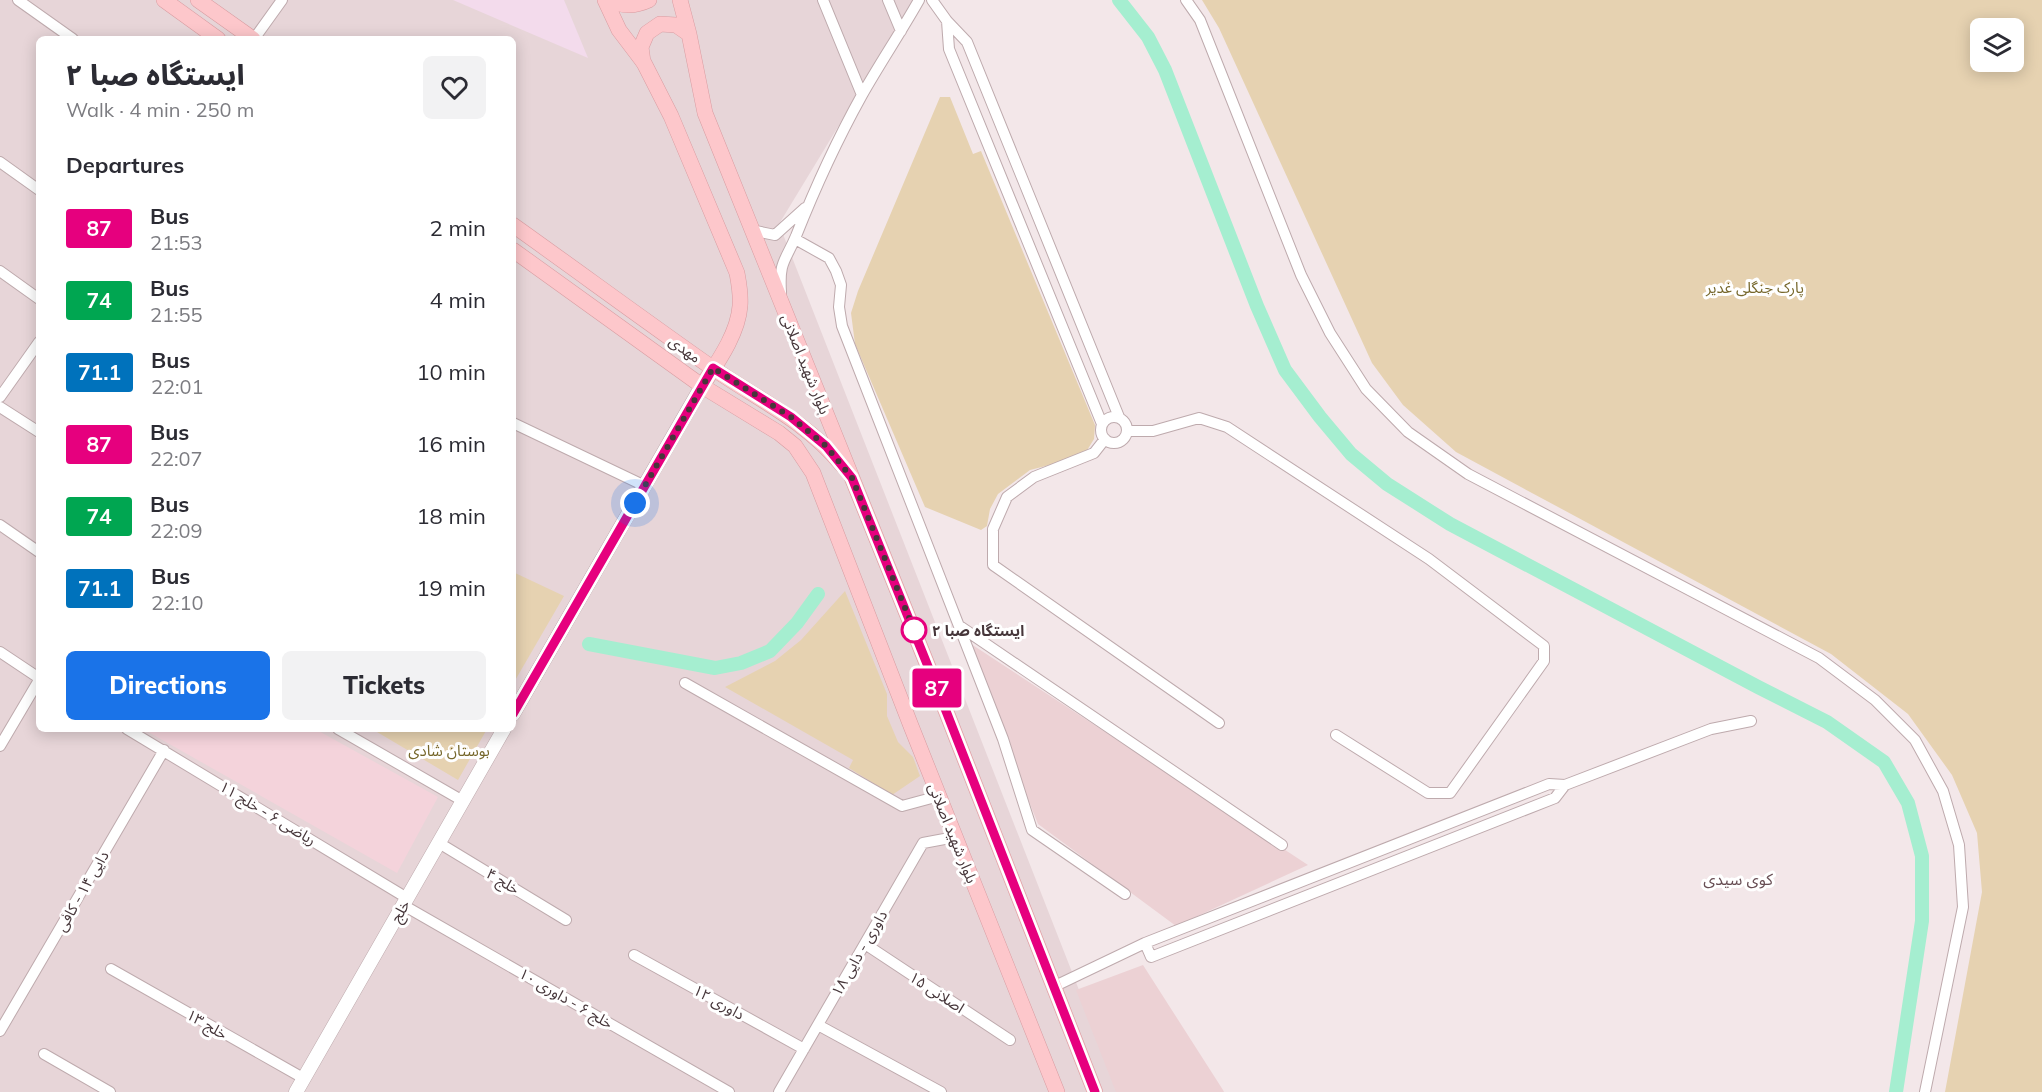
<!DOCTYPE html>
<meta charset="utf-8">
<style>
:root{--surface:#fff;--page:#f2f2f3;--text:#2b2b33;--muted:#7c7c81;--accent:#1a73e8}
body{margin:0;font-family:Mulish,"Noto Sans Arabic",sans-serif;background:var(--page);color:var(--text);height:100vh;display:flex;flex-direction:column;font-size:22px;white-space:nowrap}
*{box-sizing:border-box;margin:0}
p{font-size:20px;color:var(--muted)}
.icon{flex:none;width:33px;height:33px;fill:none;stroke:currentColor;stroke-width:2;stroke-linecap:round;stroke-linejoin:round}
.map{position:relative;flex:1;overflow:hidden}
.drawer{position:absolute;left:36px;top:36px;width:480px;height:696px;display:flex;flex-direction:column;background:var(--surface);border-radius:9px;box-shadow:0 3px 15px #0003}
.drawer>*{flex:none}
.badge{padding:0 12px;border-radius:4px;font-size:21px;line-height:39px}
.tools{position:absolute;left:1970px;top:18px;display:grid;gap:12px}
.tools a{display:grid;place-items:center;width:54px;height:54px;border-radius:9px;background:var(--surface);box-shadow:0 3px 15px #0003;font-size:30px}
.you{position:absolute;width:30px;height:30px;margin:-15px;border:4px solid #fff;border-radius:50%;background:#1a73e8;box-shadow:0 0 0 9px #1a73e833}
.map>.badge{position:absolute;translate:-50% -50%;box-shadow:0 0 0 3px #fff}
h2{padding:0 30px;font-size:22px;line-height:54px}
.round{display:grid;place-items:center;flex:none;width:63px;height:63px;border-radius:9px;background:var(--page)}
.head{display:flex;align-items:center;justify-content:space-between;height:102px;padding:0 30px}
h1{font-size:28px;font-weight:800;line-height:45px}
.action{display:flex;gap:12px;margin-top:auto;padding:12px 30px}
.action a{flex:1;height:69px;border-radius:9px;background:var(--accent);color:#fff;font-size:24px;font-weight:800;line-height:69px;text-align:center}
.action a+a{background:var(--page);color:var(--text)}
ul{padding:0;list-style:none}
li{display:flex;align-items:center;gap:18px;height:72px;padding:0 30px}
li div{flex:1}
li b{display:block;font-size:22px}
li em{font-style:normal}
li .badge{min-width:66px;font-weight:700;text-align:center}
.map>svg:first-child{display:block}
.residential{fill:#e7d5d8;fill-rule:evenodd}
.commercial{fill:#f4d3db}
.education{fill:#ecd1d4}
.medical{fill:#f3dbec}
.green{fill:#e6d2b1;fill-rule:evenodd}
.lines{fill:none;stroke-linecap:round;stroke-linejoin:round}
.canal{stroke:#a5eed0;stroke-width:14}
.minor-casing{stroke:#beaaad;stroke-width:12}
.tertiary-casing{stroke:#beaaad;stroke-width:15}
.secondary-casing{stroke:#d89ca1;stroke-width:16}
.minor{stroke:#fff;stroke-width:10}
.tertiary{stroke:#fff;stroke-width:14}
.secondary{stroke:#fdc7cb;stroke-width:15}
.line-casing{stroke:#fff;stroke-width:14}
.line{stroke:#e6007e;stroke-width:9}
.walk{stroke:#46363a;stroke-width:6;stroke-dasharray:0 10.8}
.stop-dot{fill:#fff;stroke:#e6007e;stroke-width:3}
.labels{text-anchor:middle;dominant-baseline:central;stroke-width:6;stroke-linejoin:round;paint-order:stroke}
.park-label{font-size:15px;fill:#76672b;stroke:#fff}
.street-label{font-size:15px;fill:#46363a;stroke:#fff}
.stop-label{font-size:15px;font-weight:bold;fill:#46363a;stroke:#fff;text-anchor:start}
.neighbourhood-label{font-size:16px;fill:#684e54;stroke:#fff}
</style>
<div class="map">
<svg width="2042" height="1092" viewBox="0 0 2042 1092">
<rect width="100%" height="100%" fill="#f3e7e9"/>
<path class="residential" d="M0 0H915L779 224 1119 1092H0ZM39 39H513V729H39Z"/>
<path class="commercial" d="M143 729H315L438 797 397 873Z"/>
<path class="education" d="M965 640 1308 865 1176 926 1038 824Z
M1143 965 1223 1090 1224 1092H1116L1076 990Z"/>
<path class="medical" d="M453 0H564L588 58Z"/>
<path class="green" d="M1202 0H2042V1092H1945L1982 892 1977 833 1952 775 1908 714 1831 654 1456 452 1403 405 1372 363 1219 28ZM2013 28V62H1980V28Z
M940 97H950L973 154 981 151 1095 425 1094 439 1086 452 1069 460 1030 470 998 494 990 509 987 526 981 530 925 507 855 344 851 313 858 291Z
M513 572 564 596 513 684Z
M845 591 887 694V716L898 742 913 757 920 776 892 795 849 768 853 760 725 687 775 661 801 640Z
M372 729H487L458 780Z"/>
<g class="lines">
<path class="canal" d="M1119 0 1148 37 1165 70 1257 306 1285 370 1320 417 1351 454 1387 484 1450 524 1758 687 1827 722 1884 762 1908 803 1922 856V921L1896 1092
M589 644 715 668 741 663 770 651 797 623 818 594"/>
<g class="minor-casing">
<path id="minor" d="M18 0 73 39
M823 0 862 95
M888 0 901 31
M932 0 947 21 967 42 1119 417
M1186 0 1200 20 1301 275 1330 333 1366 389 1408 432 1468 474 1819 658 1875 700 1915 740 1943 791 1959 845 1963 907 1925 1092
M947 21 949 49 1102 424
M254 39 282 0
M0 162 39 190
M751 230 775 235 805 208
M795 239 829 258 836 271 841 285 839 307 842 326 1003 739 1032 830 1125 894
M0 271 39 299
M781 292C779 261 785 262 796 236 815 188 837 140 862 95 880 63 901 32 919 0
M0 397 39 342
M0 407 39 432
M1101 430a13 13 0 1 1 26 0a13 13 0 1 1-26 0Z
M513 423 645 486
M1128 431H1153L1199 418 1227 427 1429 559 1544 646V661L1450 793H1428L1336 735
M1105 439 1094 453 1034 477 1007 497 993 529V565L1219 723
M0 525 39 552
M961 627 1282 845
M0 652 39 678
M685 683 902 806 939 796
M127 729 407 898
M338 729 463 801
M0 746 39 680
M439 843 566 920
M403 905 729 1092
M1145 943 1151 957 1555 798 1565 785
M865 944 1010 1040
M634 955 804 1049
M111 969 303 1078
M1053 987 1145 943 1549 784 1565 785 1711 729 1751 721
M818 1025 941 1092
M0 1031 164 750
M44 1054 110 1092
M779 1092 923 843 955 837"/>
</g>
<g class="tertiary-casing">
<path id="tertiary" d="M513 714 702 386
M296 1092 504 729"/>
</g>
<g class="secondary-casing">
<path id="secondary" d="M164 0 218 39
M198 0 253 39
M605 0 619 30 644 63 671 116 737 273C739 284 741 294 740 306 738 334 717 363 702 386
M611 0C624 8 636 6 649 0
M680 0 689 34 705 113 946 711 1095 1092
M643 62 641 47 647 33 660 24 676 25 689 34
M513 225C579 272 644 320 711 367 757 399 805 420 842 465
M513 250 702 386 779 433 795 446 813 473 911 726 1057 1092"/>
</g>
<use href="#minor" class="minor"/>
<use href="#tertiary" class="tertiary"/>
<use href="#secondary" class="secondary"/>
</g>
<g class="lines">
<g class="line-casing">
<path id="line" d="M513 714 713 368 791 417 826 446 852 478 946 711 1095 1092"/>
</g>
<use href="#line" class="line"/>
<path class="walk" d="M635 503 713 368 791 417 826 446 852 478 914 630"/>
</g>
<circle class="stop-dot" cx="914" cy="630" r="12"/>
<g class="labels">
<g class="park-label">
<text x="1755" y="287">پارک جنگلی غدیر</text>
<text x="449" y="750">بوستان شادی</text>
</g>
<g class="street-label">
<text transform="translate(685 349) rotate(36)">مهدی</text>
<text transform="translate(806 364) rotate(68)">بلوار شهید اصلانی</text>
<text transform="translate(268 813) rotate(31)">ریاضی ۶ - خلج ۱۱</text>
<text transform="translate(953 833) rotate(68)">بلوار شهید اصلانی</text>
<text transform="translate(503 881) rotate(31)">خلج ۴</text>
<text transform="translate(82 891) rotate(-60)">دایی ۱۴ - کافی</text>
<text transform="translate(400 911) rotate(-60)">خلج</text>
<text transform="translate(859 953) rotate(-60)">داوری - دایی ۱۸</text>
<text transform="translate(937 992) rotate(33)">اصلانی ۱۵</text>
<text transform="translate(566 998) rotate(30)">خلج ۶ - داوری ۱۰</text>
<text transform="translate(719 1002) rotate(29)">داوری ۱۲</text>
<text transform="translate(207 1024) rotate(30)">خلج ۱۳</text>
</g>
<g class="stop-label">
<text x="932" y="630">ایستگاه صبا ۲</text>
</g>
<g class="neighbourhood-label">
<text x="1738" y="879">کوی سیدی</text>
</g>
</g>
</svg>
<div class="tools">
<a><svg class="icon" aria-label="layers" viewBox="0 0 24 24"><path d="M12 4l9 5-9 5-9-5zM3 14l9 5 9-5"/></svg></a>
</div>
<div class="you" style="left:635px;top:503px"></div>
<b class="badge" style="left:937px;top:688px;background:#e6007e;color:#fff">87</b>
<section class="drawer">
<div class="head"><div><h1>ایستگاه صبا ۲</h1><p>Walk · 4 min · 250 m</p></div><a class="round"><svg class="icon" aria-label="heart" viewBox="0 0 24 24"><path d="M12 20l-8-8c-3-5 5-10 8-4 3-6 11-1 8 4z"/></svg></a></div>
<h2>Departures</h2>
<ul>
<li><span class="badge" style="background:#e6007e;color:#fff">87</span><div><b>Bus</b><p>21:53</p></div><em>2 min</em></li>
<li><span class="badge" style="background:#00a651;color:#fff">74</span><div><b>Bus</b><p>21:55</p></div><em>4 min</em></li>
<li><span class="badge" style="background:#0072bc;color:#fff">71.1</span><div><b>Bus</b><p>22:01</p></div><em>10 min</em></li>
<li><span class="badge" style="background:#e6007e;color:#fff">87</span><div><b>Bus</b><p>22:07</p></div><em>16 min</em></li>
<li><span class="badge" style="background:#00a651;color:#fff">74</span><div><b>Bus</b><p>22:09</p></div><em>18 min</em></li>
<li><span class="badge" style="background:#0072bc;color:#fff">71.1</span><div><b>Bus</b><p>22:10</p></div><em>19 min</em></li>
</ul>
<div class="action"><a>Directions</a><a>Tickets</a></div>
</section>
</div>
